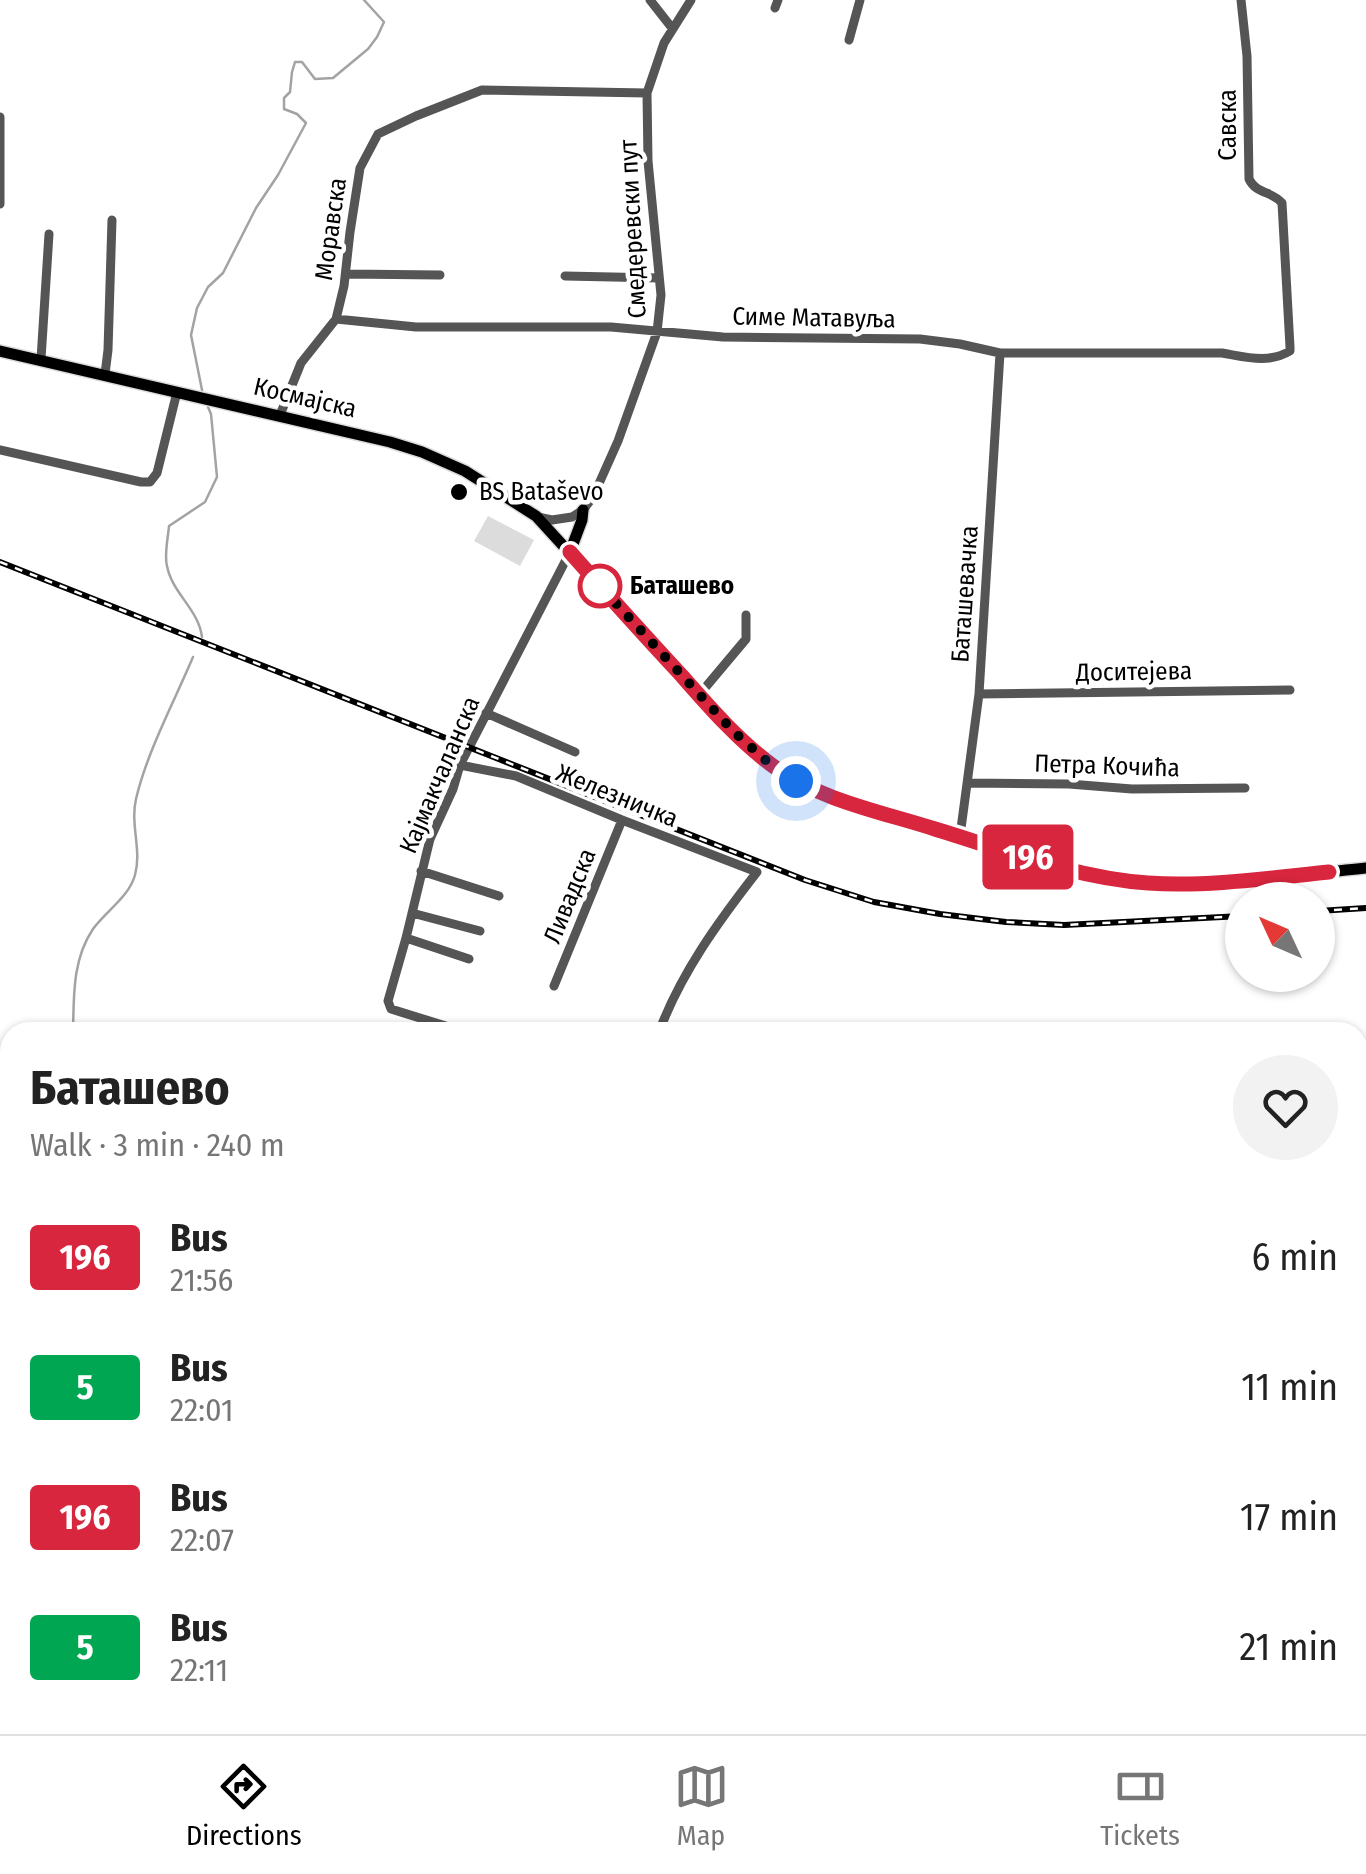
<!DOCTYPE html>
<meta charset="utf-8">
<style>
:root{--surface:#fff;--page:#f2f2f2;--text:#222;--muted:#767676;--line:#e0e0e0;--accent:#000}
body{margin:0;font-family:"Fira Sans Condensed",sans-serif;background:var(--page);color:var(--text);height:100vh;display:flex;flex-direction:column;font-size:38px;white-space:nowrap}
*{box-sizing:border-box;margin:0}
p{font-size:32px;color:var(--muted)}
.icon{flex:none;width:55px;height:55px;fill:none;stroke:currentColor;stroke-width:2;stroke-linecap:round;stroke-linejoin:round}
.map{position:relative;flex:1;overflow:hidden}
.drawer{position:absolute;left:0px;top:1022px;width:1368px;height:712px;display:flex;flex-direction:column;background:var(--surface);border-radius:30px 30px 0 0;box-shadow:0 2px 8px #0004}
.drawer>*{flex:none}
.badge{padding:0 20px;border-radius:8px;font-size:35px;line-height:65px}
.needle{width:65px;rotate:314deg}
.fabs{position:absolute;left:1225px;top:882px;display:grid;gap:20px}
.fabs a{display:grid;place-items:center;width:110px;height:110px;border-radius:50%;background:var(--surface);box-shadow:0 2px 8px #0004;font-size:50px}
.you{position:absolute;width:50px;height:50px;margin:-25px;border:8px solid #fff;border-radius:50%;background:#1a73e8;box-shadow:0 0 0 15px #1a73e833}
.map>.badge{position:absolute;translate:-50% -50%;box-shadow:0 0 0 5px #fff}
.round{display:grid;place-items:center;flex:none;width:105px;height:105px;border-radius:52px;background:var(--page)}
.head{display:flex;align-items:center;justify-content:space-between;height:170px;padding:0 30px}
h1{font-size:48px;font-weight:700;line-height:75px}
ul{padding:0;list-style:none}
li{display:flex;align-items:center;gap:30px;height:130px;padding:0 30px}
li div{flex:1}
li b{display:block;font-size:38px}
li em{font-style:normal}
li .badge{min-width:110px;font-weight:700;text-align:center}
.tab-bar{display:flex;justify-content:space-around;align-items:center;height:140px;border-top:2px solid var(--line);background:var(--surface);font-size:28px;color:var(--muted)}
.tab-bar a{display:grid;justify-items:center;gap:5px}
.tab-bar .on{color:var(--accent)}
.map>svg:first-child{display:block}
.green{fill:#dcdcdc}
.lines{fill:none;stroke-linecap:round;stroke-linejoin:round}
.stream{stroke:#a3a3a3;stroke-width:2.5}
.river{stroke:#a3a3a3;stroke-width:15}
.major-casing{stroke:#dbdbdb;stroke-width:14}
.minor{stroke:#555;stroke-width:9}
.major{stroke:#000;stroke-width:11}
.rail-casing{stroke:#000;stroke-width:6}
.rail{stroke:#fff;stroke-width:2.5;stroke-dasharray:8;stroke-linecap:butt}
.line-casing{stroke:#fff;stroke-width:22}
.line{stroke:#d7263d;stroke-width:15}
.walk{stroke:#000;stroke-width:10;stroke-dasharray:0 18}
.poi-dot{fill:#000;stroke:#fff;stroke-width:4}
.stop-dot{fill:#fff;stroke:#d7263d;stroke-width:5}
.labels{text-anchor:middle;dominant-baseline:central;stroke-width:9;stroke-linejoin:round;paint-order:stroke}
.street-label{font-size:25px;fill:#000;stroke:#fff}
.poi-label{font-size:25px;fill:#000;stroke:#fff;text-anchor:start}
.stop-label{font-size:25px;font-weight:bold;fill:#000;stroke:#fff;text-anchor:start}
</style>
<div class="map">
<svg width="1366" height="1734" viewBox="0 0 1366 1734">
<rect width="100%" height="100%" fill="#fff"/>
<path class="green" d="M488 516 534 540 520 566 474 541Z"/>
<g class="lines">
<path class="stream" d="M202 390 191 335 197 308 208 287 223 273 256 208 278 175 306 123 297 114 284 109V98L290 92 292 72 295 62H302L315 79 333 78 368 49 377 37 384 22 364 0
M202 637C199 610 172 593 167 566 164 555 168 538 169 526L205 502 217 477 211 414 208 407
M73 1032C74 997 72 960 93 929 106 911 129 897 135 875 142 850 130 825 136 799 147 752 174 702 193 657"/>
<path class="river" d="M1358 1167H1366
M0 1333 10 1331"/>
<g class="major-casing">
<path id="major" d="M0 351 390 442 422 452 465 471 536 516 727 725C746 745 767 765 791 778 837 803 891 815 941 831 1007 851 1077 878 1147 883 1218 887 1295 875 1366 868
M570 552 582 520 583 510"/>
</g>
<path class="minor" d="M650 0 672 28
M775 8 778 0
M849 40 860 0
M0 117V204
M346 274 440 275
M565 276 659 278
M336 319 416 327H611L723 337 920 339 960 344 1000 353H1222C1246 357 1268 364 1290 351V347L1282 203C1272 191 1256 194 1249 179L1247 56 1241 0
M41 359 49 234
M105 374 108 350 112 220
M280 415 301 363 336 319 344 286 350 232 360 168 378 134 416 116 482 90 647 93
M0 450 141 482H150L157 473 177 392
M538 517 552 520 572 517 583 510 593 497 618 441 657 332 661 295 648 161 647 93 664 43 691 0
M979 694 1290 690
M699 695 746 639V615
M486 713 575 752
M460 765 516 776 622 820 757 872C718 922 681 973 659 1032
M968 783 1069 784 1132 789 1245 788
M960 836 979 694 1000 353
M421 871 499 896
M412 913 480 931
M406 938 469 959
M554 986 622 820
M465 1032 391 1009 388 1001 406 938 430 839 453 789 460 765 570 552
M0 1201 10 1239
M335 1734V1725"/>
<use href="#major" class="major"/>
<g class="rail-casing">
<path id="rail" d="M0 562 805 880 874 902 940 914 1006 922 1064 925 1242 916
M1318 911 1366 908"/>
</g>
<use href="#rail" class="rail"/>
</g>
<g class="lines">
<g class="line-casing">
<path id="line" d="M570 552C607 594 644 635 682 676 710 708 739 741 773 766 819 800 882 812 935 829 1004 850 1075 878 1148 883 1207 887 1270 878 1329 872"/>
</g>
<use href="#line" class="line"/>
<path class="walk" d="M600 586 590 575 734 732 770 764 796 781"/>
</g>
<circle class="poi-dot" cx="459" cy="492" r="10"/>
<circle class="stop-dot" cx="600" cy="586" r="20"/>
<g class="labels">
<g class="street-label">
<text transform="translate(1228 125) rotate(-90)">Савска</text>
<text transform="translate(331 229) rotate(-82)">Моравска</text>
<text transform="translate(633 229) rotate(-93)">Смедеревски пут</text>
<text transform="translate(814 318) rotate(1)">Симе Матавуља</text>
<text transform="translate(305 398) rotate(13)">Космајска</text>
<text transform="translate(965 594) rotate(-86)">Баташевачка</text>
<text transform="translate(1134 672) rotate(-1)">Доситејева</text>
<text transform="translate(1107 766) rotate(2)">Петра Кочића</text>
<text transform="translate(440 775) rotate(-67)">Кајмакчаланска</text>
<text transform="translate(617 796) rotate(22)">Железничка</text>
<text transform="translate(570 896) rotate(-68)">Ливадска</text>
</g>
<g class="poi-label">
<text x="479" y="492">BS Bataševo</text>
</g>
<g class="stop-label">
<text x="630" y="586">Баташево</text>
</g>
</g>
</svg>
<div class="fabs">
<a><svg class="needle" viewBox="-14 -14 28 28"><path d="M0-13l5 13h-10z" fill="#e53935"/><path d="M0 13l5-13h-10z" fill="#767676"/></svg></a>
</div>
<div class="you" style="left:796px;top:781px"></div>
<b class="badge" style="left:1028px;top:857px;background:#d7263d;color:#fff">196</b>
<section class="drawer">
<div class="head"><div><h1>Баташево</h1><p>Walk · 3 min · 240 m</p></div><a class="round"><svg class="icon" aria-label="heart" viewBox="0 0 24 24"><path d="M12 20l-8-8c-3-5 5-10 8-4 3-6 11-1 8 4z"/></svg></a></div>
<ul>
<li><span class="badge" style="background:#d7263d;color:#fff">196</span><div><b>Bus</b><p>21:56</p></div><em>6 min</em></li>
<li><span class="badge" style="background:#00a651;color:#fff">5</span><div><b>Bus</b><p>22:01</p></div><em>11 min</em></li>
<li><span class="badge" style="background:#d7263d;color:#fff">196</span><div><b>Bus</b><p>22:07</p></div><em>17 min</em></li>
<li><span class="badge" style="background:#00a651;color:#fff">5</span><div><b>Bus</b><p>22:11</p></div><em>21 min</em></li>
</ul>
</section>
</div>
<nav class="tab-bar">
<a class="on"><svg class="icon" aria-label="directions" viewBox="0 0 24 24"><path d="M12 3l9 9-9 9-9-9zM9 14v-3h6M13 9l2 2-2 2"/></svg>Directions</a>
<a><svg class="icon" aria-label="map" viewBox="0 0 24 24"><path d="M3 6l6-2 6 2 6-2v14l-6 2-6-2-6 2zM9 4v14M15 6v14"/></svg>Map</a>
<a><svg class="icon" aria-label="tickets" viewBox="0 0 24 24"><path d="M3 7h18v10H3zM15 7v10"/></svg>Tickets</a>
</nav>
